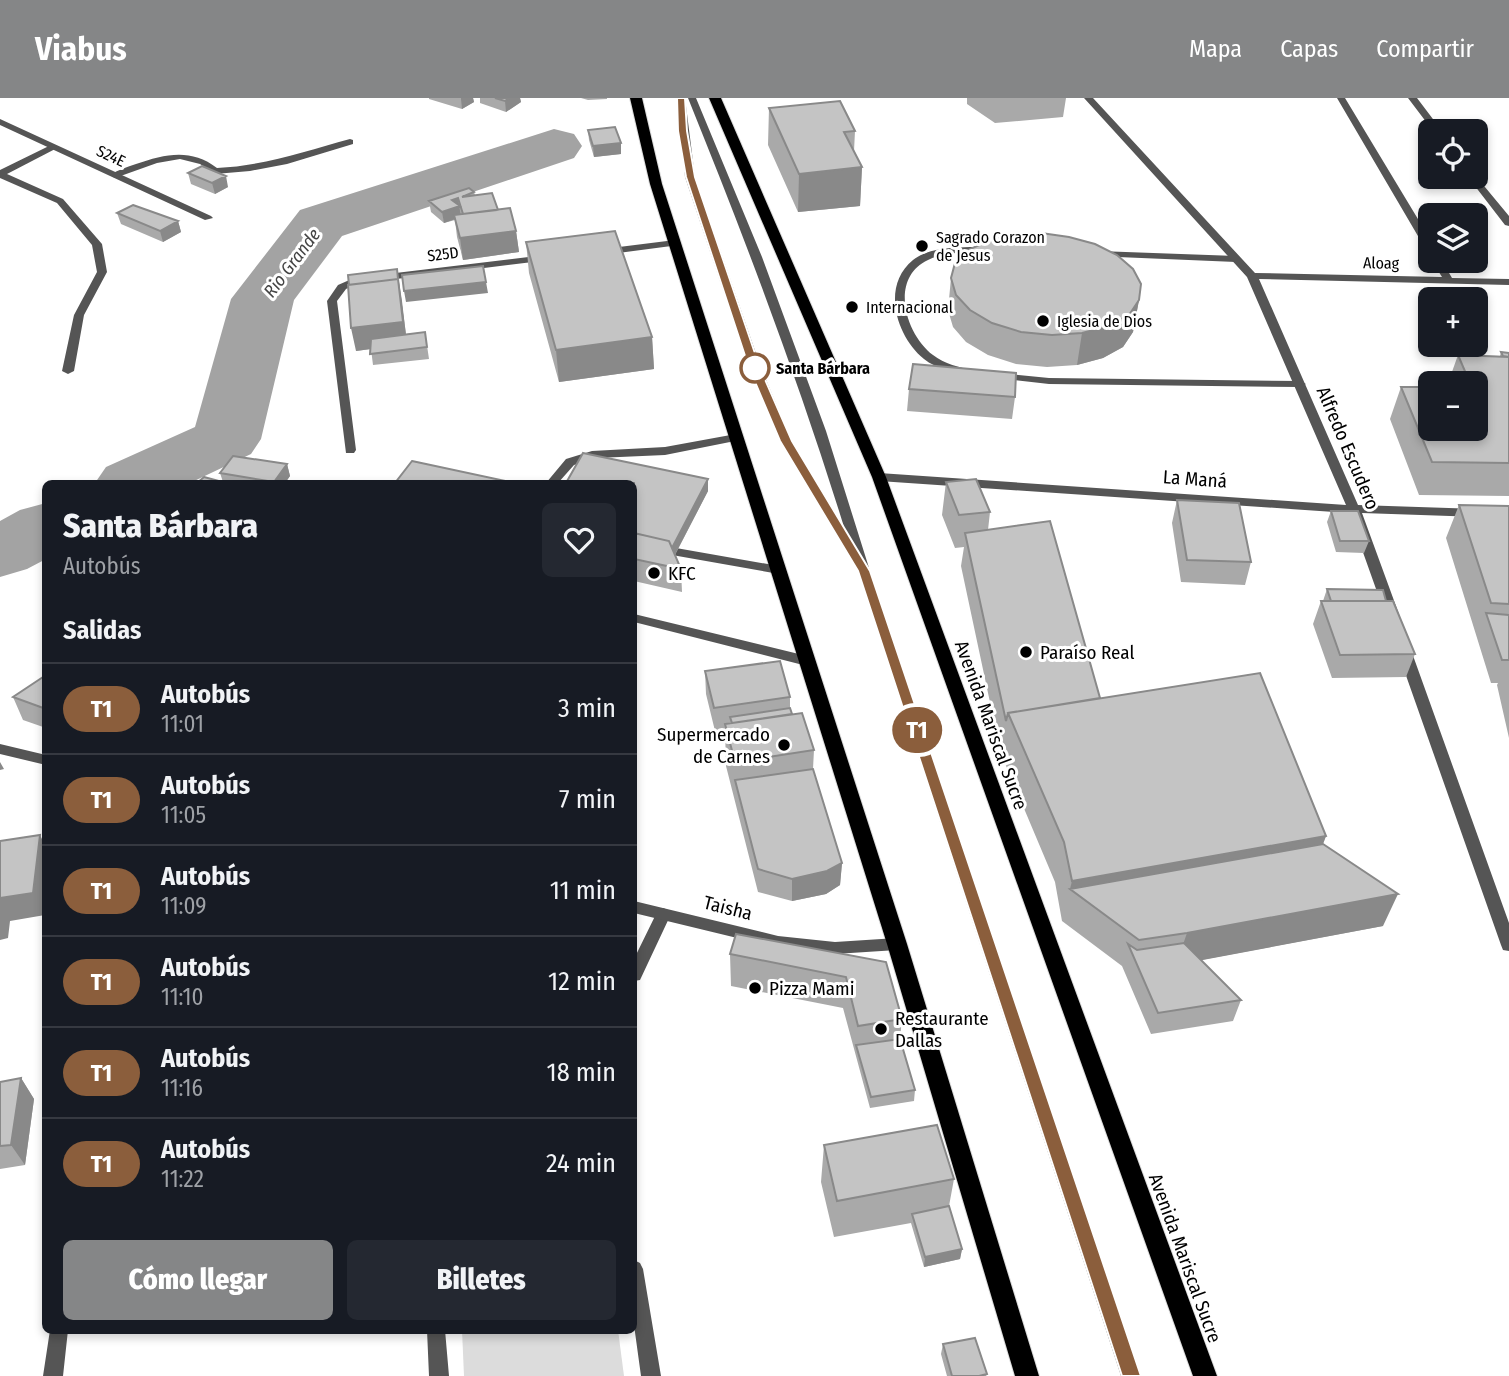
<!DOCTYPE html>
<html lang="es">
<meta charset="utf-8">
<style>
:root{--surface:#171b24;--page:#242831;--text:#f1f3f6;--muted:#9ea1a6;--line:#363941;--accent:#858687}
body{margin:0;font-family:"Fira Sans Condensed",sans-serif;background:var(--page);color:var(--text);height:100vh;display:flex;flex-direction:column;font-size:26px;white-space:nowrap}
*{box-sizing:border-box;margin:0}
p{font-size:23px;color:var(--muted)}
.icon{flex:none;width:38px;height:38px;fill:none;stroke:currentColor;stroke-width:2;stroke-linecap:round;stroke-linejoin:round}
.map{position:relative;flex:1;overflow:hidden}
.panel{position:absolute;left:42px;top:382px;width:595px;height:854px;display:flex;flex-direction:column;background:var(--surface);border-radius:10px;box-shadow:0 4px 10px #0003}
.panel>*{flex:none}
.badge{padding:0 14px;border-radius:23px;font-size:24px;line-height:46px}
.buttons{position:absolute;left:1418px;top:21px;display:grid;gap:14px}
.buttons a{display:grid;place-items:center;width:70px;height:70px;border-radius:10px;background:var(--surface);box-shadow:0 4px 10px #0003;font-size:35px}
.map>.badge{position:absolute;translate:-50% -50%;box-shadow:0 0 0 4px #fff}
h2{padding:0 21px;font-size:26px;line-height:63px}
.round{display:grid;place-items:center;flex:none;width:74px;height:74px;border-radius:10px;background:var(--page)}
.headline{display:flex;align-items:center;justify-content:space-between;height:119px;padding:0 21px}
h1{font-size:33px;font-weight:800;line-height:52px}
.button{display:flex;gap:14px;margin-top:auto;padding:14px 21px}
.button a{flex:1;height:80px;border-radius:10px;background:var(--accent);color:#fff;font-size:28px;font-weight:800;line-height:80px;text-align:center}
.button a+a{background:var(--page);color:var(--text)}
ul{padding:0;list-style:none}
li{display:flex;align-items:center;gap:21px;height:91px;padding:0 21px;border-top:2px solid var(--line)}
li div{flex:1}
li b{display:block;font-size:26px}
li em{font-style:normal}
li .badge{min-width:77px;font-weight:700;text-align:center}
header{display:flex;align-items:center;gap:42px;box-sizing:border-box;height:98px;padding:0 35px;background:var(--accent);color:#fff}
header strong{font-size:33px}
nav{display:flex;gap:38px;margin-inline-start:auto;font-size:24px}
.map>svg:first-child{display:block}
.green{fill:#dcdcdc}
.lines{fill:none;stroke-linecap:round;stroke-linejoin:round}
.river{fill:#a3a3a3;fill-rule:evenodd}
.primary-casing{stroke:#dbdbdb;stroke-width:2}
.lane{fill:#555;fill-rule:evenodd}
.street{fill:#555;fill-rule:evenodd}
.primary{fill:#000;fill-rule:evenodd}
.wall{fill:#a9a9a9}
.shaded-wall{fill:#898989}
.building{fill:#c4c4c4;stroke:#898989;stroke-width:2}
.line{fill:#8b5e3c;stroke:#fff;stroke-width:2}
.poi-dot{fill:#000;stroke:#fff;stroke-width:2.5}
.stop-dot{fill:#fff;stroke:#8b5e3c;stroke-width:3.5}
.labels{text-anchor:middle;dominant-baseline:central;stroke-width:6;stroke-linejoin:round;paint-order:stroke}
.far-street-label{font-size:16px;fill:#000;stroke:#fff}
.far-poi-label{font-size:16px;fill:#000;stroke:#fff;text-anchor:start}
.far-stop-label{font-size:16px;font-weight:bold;fill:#000;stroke:#fff;text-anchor:start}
.far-water-label{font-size:18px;font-style:italic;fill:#444;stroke:#fff}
.street-label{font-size:19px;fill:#000;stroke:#fff}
.poi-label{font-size:19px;fill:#000;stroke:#fff;text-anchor:start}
</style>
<header>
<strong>Viabus</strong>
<nav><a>Mapa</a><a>Capas</a><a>Compartir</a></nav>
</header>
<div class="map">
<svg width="1509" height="1278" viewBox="0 0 1509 1278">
<rect width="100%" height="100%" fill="#fff"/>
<path class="green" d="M462 1232H618L624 1278H464Z"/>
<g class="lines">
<path class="river" d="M554 31 574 36 582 48 574 60 342 138 294 202 261 341 251 356 190 385H95L106 369 195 329 231 201 300 112Z
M46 405V461L27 471 0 479V423L20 412Z"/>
<g class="primary-casing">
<path id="primary" d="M630 0H642L662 86 907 846 1039 1278H1015L887 846 650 86Z
M709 0H721L886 379 1217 1278H1193L872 379Z"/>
</g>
<path class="lane" d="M677 0H685L695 79 761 270 792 343 844 429C799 283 745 141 688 0H696L762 159 826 333 870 473 1141 1278H1121L853 458 849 457 780 343 749 270 685 79Z
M1408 0H1417L1442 33H1433Z
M350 41 353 42V46L287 66 250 73 215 76 200 66 180 61 157 65 115 80 110 77C118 72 127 69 136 66 165 56 191 50 217 70 264 68 306 53 350 41Z
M51 47 59 49 7 76 63 101 102 146 107 174 84 217 74 273 68 276 62 273 74 217 97 174 92 147 57 105 0 80V72Z
M1475 77 1509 118V128L1505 127 1468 79H1475Z
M675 142 679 143V147L603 157 598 154 603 151Z
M970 149H987L992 152 987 155C968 155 946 153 928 162 889 180 905 236 933 257 944 266 960 269 973 273V277L969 278C955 274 936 271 924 261 896 238 881 188 913 162 928 150 951 150 970 149Z
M1098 153 1236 158 1241 161 1236 164 1094 158V154Z
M545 157 550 160 549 162 356 186 346 191 337 203 356 352 354 355H346L327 203 338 187 354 180Z
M999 275 1049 280 1300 283 1306 286 1300 289 1049 286 995 280V276Z
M736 336 740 338V342L665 357 597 360 574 367 558 385H546L566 361 592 353 665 349Z
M676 450 779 468 785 472 779 476 672 457 670 454 672 451Z
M634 516 807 558 814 563 807 568 634 524Z
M663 810 668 812 671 816 640 882 634 883V861L658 812Z
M634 1162 640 1165 643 1171 661 1278H641L634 1227Z
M427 1232H445L449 1278H429Z"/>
<path class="street" d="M1084 0H1093L1255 175 1442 179 1432 163H1442L1452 180 1509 181V187L1259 181 1358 407 1509 412V420L1362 415 1400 519 1398 522 1393 523 1386 519 1349 415 879 383 873 379 879 375 1346 407 1247 179Z
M1337 0H1345L1430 141V153L1425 150Z
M0 21 211 118 213 120 205 122 0 27Z
M1404 547 1411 552 1509 825V853L1503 852 1501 847 1397 552Z
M0 646 46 657V667L0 656Z
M634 803 778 838 835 844 897 840 903 841 905 846 903 851 897 852 835 856 778 850 634 815Z
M50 1232H68L63 1278H43Z"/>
<use href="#primary" class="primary"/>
</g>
<path class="wall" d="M429 0H473L474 4 462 11 429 1Z
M480 0H520L521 4 506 14 480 5Z
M581 0H607V1L588 2Z
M967 0H1066L1063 19 995 25 967 6Z
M769 10 855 33 854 53 862 69 860 108 798 114 768 47Z
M588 32 621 45V56L594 59 589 42Z
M188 75 228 89 215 96 191 86Z
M474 94 475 97 498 112 516 133 519 154 463 162 457 139 455 122 444 125 431 114 429 103Z
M117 115 178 123 181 134 163 144 121 126Z
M526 144 652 239 654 271 559 284 529 175Z
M397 171 406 236 425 234 429 261 373 267 371 251 356 253Z
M951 180 1139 202 1133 234 1123 249 1103 260 1077 267 1047 269 1016 266 988 257 966 244 953 229 948 212Z
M1501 254 1509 255V398L1419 397 1390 321 1401 289 1475 331V285H1448L1458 257 1500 258Z
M909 291 1015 299 1012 321 907 313Z
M287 366 290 378 285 385H197L223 384 220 375Z
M946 384 990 414 988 432 1100 600 1326 738 1323 746 1383 828 1201 862 1241 902 1233 923 1151 936 1122 868 1062 823 1055 784 1001 656 961 468 964 449 955 450 942 417Z
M634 385 708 393 675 457 681 471 682 494 634 483Z
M1177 402 1251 464 1245 487 1181 484 1172 425Z
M1459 407 1509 408V640L1497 587 1498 585H1491L1446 440Z
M1331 413 1369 443 1364 455 1336 454 1327 424Z
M1327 491 1386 503 1415 556 1406 579 1332 580 1313 526 1321 503H1323Z
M705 573 790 599V610L792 616 814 652 813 671 842 765 840 787 826 796 792 803 758 794 726 668 725 631 715 633 706 596Z
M46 577V630L23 622 13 599Z
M730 856 886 864 902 921 900 941 915 992 914 1003 870 1010 843 910 731 888Z
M21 980 34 1001 25 1067 0 1071V984Z
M824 1047 954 1081 949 1108 962 1151 960 1161 924 1169 911 1125 834 1139 821 1084Z
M943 1246 987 1276 986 1278H947L941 1256Z"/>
<path class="shaded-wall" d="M461 0H473L474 4 462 11 461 1Z
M509 0H520L521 4 506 14 505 3Z
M621 45V56L594 59 593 48Z
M862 69 860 108 798 114 799 76Z
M226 78 228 89 215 96 212 85Z
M458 100 461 119 444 125 442 114 452 102Z
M178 123 181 134 163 144 160 133Z
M516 133 519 154 463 162 460 140Z
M397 171 402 203 407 246 356 253 351 230Z
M486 184 488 195 406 204 404 193Z
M1139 202 1133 234 1123 249 1103 260 1077 267 1082 235Z
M652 239 654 271 559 284 556 252Z
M287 366 290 378 285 385H275L274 384Z
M708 381V393L670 466V454Z
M0 664 4 671 0 672Z
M40 737 46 749 45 817 10 823 8 840 0 842V800Z
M1326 738 1310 779 1070 791 1072 783Z
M842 765 840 787 826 796 792 803V781Z
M1398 796 1383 828 1176 867 1187 835Z
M21 980 34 1001 25 1067 11 1047Z
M962 1151 960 1161 924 1169 925 1159Z"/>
<path class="building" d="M495 0H509L505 3Z
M840 3 855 33 844 34 862 69 799 76 769 10Z
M615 29 621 45 593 48 588 32Z
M202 68 226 78 212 85 188 75Z
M469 90 474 94 462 99 492 95 498 112 463 116 458 100 452 102 460 108 442 114 429 103Z
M133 107 178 123 160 133 117 115Z
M510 110 516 133 460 140 454 117Z
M615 133 652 239 556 252 526 144Z
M1041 135 1069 139 1095 146 1117 157 1133 171 1141 186 1139 202 1129 217 1109 228 1082 235 1052 237 1021 234 992 225 970 212 956 197 951 180 955 165 968 152 988 143 1013 137Z
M483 168 486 184 404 193 402 177Z
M397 171 398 181 349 187 348 177Z
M398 181 403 224 351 230 348 187Z
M425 234 427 249 370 256 371 241Z
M1501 254 1509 255V259L1503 258Z
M1458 257 1509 259V365L1432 364 1401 289H1430V331H1475V285H1470Z
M913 266 1016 275 1015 299 909 291Z
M583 355 708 381 672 450 669 443 634 435V385H566Z
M233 358 287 366 274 384 220 375Z
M412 363 515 385H395Z
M204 379 226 385H197Z
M976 381 990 414 959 417 946 384Z
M1177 402 1239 405 1251 464 1187 462Z
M1459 407 1509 408V506L1491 505Z
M1331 413H1358L1369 443H1340Z
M1050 423 1100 600 1008 615 1006 623 965 435Z
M634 435 669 443 681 471 634 461Z
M1327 491 1383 492 1386 503H1331Z
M1321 503H1393L1415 556 1340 557Z
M1486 515 1509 517V562H1502Z
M780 563 790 599 714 610 705 573Z
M1260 575 1326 738 1072 783 1064 744 1008 615Z
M46 577V611L13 599Z
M790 610 792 616 732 625 730 619Z
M802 615 814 652 735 664 725 626Z
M813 671 842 765 827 773 792 781 758 771 735 682Z
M40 737 33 795 0 800V743Z
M1323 746 1398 796 1187 835 1139 842 1070 791Z
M736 836 886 864 902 921 858 928 846 879 730 856Z
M1184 845 1241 902 1158 915 1128 846 1137 852Z
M900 941 915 992 871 999 856 947Z
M21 980 11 1047 0 1048V984Z
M937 1027 954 1081 837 1103 824 1047Z
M949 1108 962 1151 925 1159 912 1116Z
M975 1240 987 1276 979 1278H952L943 1246Z"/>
<path class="line" d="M677 0H685L687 33 695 79 760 270 792 343 870 473 1141 1278H1122L858 473 780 343 749 270 686 79 678 33Z"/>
<g class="poi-dot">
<circle cx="922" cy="148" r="7"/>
<circle cx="852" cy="209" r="7"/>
<circle cx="1043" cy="223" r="7"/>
<circle cx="654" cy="475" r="7"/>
<circle cx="1026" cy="554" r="7"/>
<circle cx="784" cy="647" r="7"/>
<circle cx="755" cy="890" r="7"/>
<circle cx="881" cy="931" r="7"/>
</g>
<circle class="stop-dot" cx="755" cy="270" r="14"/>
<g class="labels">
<g class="far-street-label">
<text transform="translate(111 58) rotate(25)">S24E</text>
<text transform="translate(443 156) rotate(-7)">S25D</text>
<text transform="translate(1381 165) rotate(1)">Aloag</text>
</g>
<g class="far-poi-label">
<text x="936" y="139">Sagrado Corazon<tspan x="936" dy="18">de Jesus</tspan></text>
<text x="866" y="209">Internacional</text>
<text x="1057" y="223">Iglesia de Dios</text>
</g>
<g class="far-stop-label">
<text x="776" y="270">Santa Bárbara</text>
</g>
<g class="far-water-label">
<text transform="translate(292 165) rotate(-53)">Rio Grande</text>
</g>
<g class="street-label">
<text transform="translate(1348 350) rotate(67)">Alfredo Escudero</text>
<text transform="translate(1195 381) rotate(4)">La Maná</text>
<text transform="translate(991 627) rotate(70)">Avenida Mariscal Sucre</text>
<text transform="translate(728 810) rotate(14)">Taisha</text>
<text transform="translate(1185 1160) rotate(70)">Avenida Mariscal Sucre</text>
</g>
<g class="poi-label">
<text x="668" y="475">KFC</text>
<text x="1040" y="554">Paraíso Real</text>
<text x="770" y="636" text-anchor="end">Supermercado<tspan x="770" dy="22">de Carnes</tspan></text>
<text x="769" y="890">Pizza Mami</text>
<text x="895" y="920">Restaurante<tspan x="895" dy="22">Dallas</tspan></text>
</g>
</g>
</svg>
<div class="buttons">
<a><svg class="icon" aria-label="locate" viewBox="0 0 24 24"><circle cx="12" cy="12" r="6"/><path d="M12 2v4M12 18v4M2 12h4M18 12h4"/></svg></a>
<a><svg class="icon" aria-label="layers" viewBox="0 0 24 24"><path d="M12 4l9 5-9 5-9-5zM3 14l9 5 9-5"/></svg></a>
<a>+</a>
<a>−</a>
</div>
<b class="badge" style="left:917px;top:632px;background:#8b5e3c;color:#fff">T1</b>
<section class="panel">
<div class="headline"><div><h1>Santa Bárbara</h1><p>Autobús</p></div><a class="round"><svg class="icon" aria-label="heart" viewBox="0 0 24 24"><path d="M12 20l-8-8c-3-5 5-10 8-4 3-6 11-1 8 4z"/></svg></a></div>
<h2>Salidas</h2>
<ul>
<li><span class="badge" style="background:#8b5e3c;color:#fff">T1</span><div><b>Autobús</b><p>11:01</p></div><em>3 min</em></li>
<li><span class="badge" style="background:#8b5e3c;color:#fff">T1</span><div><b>Autobús</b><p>11:05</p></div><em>7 min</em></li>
<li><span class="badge" style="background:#8b5e3c;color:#fff">T1</span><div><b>Autobús</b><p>11:09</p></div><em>11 min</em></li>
<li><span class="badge" style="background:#8b5e3c;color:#fff">T1</span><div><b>Autobús</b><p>11:10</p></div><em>12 min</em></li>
<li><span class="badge" style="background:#8b5e3c;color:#fff">T1</span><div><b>Autobús</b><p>11:16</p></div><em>18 min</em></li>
<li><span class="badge" style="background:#8b5e3c;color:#fff">T1</span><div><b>Autobús</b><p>11:22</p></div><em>24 min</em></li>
</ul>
<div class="button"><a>Cómo llegar</a><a>Billetes</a></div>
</section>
</div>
